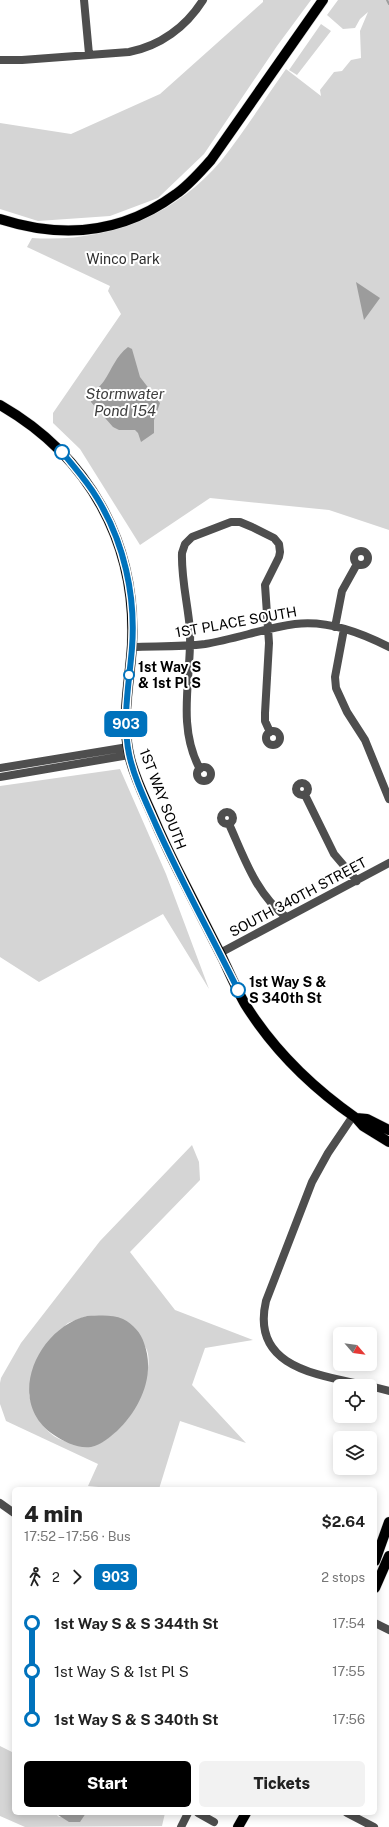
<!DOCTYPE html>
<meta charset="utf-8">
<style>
:root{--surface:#fff;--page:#f2f2f2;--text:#222;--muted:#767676;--accent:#000}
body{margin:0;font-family:"Public Sans",sans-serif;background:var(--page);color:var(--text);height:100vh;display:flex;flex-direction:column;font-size:15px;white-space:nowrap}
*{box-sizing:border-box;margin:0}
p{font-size:13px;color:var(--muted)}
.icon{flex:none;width:22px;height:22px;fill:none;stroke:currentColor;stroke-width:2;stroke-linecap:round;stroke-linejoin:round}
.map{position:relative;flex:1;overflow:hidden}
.side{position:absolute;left:12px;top:1487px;width:365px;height:328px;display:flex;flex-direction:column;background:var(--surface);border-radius:6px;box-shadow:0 2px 10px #0003}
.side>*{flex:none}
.badge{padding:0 8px;border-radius:6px;font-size:14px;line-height:26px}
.needle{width:26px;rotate:118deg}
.fabs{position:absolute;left:333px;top:1327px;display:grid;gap:8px}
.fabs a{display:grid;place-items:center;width:44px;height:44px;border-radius:6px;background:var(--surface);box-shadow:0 2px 10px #0003;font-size:20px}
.map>.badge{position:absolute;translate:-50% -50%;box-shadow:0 0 0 2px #fff}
.legs{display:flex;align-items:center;gap:6px;height:44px;padding:0 12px;font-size:13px}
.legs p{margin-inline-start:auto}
.head{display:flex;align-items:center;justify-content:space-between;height:68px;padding:0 12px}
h1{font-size:22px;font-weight:800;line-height:30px}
.button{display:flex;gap:8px;margin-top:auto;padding:8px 12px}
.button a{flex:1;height:46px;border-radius:6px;background:var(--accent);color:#fff;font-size:16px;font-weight:800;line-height:46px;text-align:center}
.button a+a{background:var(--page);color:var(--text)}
ul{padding:0 12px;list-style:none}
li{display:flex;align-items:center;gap:14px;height:48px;font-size:15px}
li i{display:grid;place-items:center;width:6px;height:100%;margin:0 5px;background:currentColor}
li i::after{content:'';width:10px;height:10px;margin:-5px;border:3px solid;border-radius:50%;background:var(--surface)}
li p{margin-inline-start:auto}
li:first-child i{background:linear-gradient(#0000 50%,currentColor 0)}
li:last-child i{background:linear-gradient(currentColor 50%,#0000 0)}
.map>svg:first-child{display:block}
.green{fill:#d5d5d5;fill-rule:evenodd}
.water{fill:#9c9c9c}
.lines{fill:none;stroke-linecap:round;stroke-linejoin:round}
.stream{stroke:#9c9c9c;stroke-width:2}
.major-casing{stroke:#dbdbdb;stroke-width:11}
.minor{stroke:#4e4e4e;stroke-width:8}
.major{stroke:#000;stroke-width:10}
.line-1-casing{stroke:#fff;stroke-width:9}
.line-1{stroke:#0072bc;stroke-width:6}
.stop-1-dot{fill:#fff;stroke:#0072bc;stroke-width:2}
.labels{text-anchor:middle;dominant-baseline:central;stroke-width:4;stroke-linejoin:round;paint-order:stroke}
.park-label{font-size:14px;fill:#2c2c2c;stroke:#fff}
.street-label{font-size:14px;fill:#000;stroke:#fff}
.stop-label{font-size:14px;font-weight:bold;fill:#000;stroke:#fff;text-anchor:start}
.water-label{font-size:15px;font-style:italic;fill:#3d3d3d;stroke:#fff}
</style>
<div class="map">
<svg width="389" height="1827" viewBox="0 0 389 1827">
<rect width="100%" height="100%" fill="#fff"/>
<path class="green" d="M263 0H311L277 46 204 154 158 198 110 216 38 221 0 209V123L71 134 160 94 263 2Z
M338 0H389V530L329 510 210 498 140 545 80 449 53 423V413L121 314 108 291 110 286 27 247 32 238C104 243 174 217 221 161 244 132 264 100 286 69L321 96 320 90 334 72 342 71 351 60 361 58 360 31 368 12 360 19 355 28 343 29 327 15Z
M321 24 331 31 297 75 289 70Z
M120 769 166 874 209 989 163 914 39 982 0 957V786Z
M192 1145 199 1162 200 1180 130 1252 175 1310 253 1340 205 1348 192 1385 246 1443 180 1421 159 1489H119L88 1486 98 1464 6 1421 0 1404V1383L1 1378 21 1343 100 1241ZM87 1316H111C119 1323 142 1341 146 1348 155 1365 138 1406 127 1420 119 1429 111 1436 101 1443 91 1443 80 1444 70 1442 46 1439 35 1415 29 1395L50 1340 68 1323Z
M0 1746 14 1753V1813H55L59 1817 85 1814 86 1813H165L162 1826 25 1827 0 1816Z"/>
<path class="water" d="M356 282 380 298 364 320Z
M128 347 132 349 140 377 160 403 154 420V433L141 442 138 433 135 430H119L113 427 91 402C92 392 99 388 104 381 112 369 116 356 128 347Z
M87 1316C98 1316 112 1314 123 1319 133 1324 141 1333 144 1343 156 1375 140 1409 117 1431 110 1437 101 1445 91 1447 79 1449 64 1442 54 1435 4 1402 37 1328 87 1316Z
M55 1813H86L80 1822H69Z"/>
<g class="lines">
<path class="stream" d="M387 0 389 4"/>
<g class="major-casing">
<path id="major" d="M0 219C62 239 122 234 176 194 189 185 200 172 211 160L323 0
M0 405C89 456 137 543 132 645 130 681 121 717 129 754 133 774 143 794 151 812 162 838 174 863 187 888 199 912 211 935 223 959 230 974 237 990 245 1004 273 1049 313 1088 356 1118L363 1126 389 1142
M356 1118 367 1119 389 1130
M375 1561 389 1522
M375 1588 389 1556
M238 1827 246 1813"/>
</g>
<path class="minor" d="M84 0 89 54
M0 60H22L129 52C160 46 186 27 203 0
M354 558a7 7 0 1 1 14 0a7 7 0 1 1-14 0Z
M335 627 342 591 357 564
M344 629 335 677 336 688 347 712 365 740 389 799
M132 647C156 646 181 647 205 644 236 639 265 628 295 624 326 620 362 633 389 647
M266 738a7 7 0 1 1 14 0a7 7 0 1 1-14 0Z
M197 774a7 7 0 1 1 14 0a7 7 0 1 1-14 0Z
M0 768 128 747
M200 769C176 726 192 675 190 630 188 605 181 578 182 553L185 544 192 537 231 522H240L252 527 274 538 279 544 280 552 279 557 265 585 269 643 265 713V721L270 732
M0 777 129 755
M296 789a6 6 0 1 1 12 0a6 6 0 1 1-12 0Z
M305 795 334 854 357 881
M221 818a6 6 0 1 1 12 0a6 6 0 1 1-12 0Z
M229 824C244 857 256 894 286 917
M220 953 389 863
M353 1116 328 1153 312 1182 266 1301C250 1369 321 1375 368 1386
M370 1386 389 1391
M0 1503 14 1513
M375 1623 389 1630
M198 1813 214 1822
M347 1813 374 1827
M181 1827 188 1813"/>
<use href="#major" class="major"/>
</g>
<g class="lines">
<g class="line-1-casing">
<path id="line-1" d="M62 452C74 467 87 481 97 498 124 542 136 596 132 648 129 684 122 719 129 754 134 778 146 802 156 825 181 881 211 935 238 990"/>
</g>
<use href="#line-1" class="line-1"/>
</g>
<g class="stop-1-dot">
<circle cx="62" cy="452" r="7"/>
<circle cx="129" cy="675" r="5"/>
<circle cx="238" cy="990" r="7"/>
</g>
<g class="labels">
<g class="park-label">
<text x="123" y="259">Winco Park</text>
</g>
<g class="street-label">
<text transform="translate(236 622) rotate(-10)">1ST PLACE SOUTH</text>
<text transform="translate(163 799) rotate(69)">1ST WAY SOUTH</text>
<text transform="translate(298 897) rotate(-28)">SOUTH 340TH STREET</text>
</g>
<g class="stop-label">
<text x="138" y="667">1st Way S<tspan x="138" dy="16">&amp; 1st Pl S</tspan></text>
<text x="249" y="982">1st Way S &amp;<tspan x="249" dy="16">S 340th St</tspan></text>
</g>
<g class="water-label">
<text x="125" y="393">Stormwater<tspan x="125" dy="17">Pond 154</tspan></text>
</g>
</g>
</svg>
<div class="fabs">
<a><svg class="needle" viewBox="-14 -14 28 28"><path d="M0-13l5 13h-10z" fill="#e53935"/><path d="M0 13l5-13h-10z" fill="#767676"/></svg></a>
<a><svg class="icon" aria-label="locate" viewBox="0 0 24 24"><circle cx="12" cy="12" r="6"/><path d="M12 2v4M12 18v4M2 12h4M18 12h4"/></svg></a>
<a><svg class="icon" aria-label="layers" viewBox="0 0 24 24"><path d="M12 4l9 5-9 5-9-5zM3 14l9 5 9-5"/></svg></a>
</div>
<b class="badge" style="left:126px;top:724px;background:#0072bc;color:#fff">903</b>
<section class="side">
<div class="head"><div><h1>4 min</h1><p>17:52 – 17:56 · Bus</p></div><b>$2.64</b></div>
<div class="legs"><svg class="icon" aria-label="walk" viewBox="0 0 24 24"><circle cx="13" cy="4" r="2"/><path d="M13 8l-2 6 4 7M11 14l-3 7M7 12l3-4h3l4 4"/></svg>2<svg class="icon" aria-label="forward" viewBox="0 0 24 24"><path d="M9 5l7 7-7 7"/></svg><b class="badge" style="background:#0072bc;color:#fff">903</b><p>2 stops</p></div>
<ul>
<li><i style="color:#0072bc"></i><b>1st Way S &amp; S 344th St</b><p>17:54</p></li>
<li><i style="color:#0072bc"></i><span>1st Way S &amp; 1st Pl S</span><p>17:55</p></li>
<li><i style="color:#0072bc"></i><b>1st Way S &amp; S 340th St</b><p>17:56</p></li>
</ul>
<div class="button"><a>Start</a><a>Tickets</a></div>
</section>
</div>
